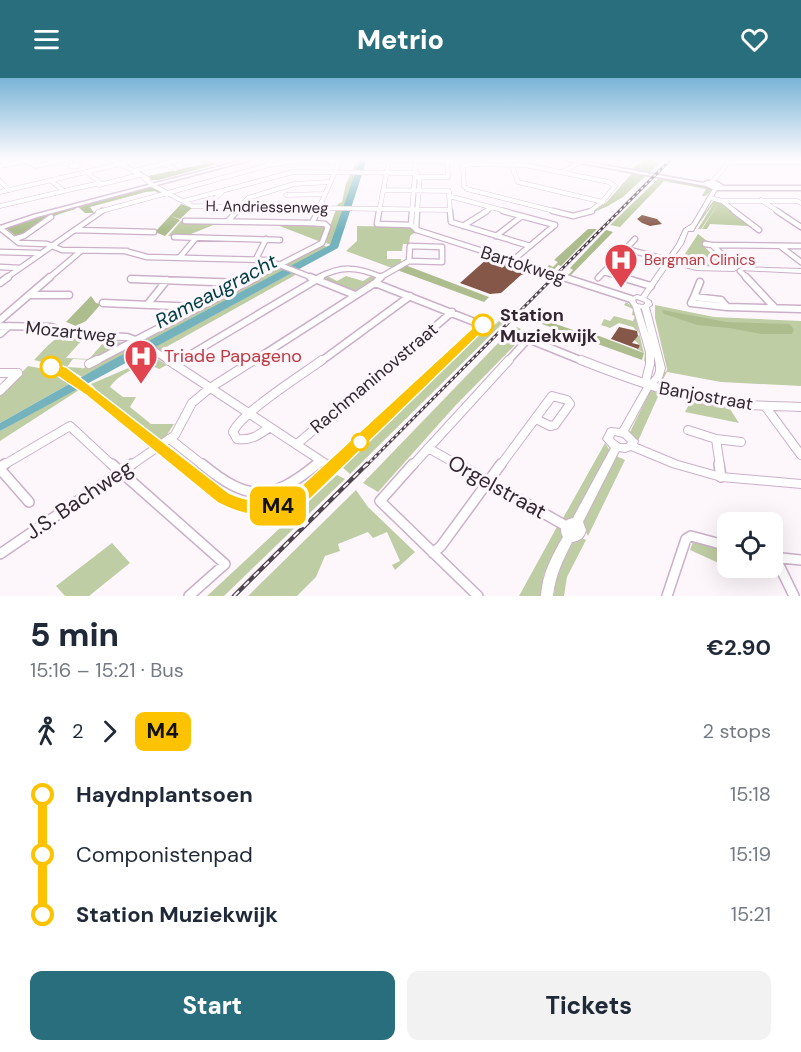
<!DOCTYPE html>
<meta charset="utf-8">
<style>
:root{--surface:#fff;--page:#f2f2f3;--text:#1f2937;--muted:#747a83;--accent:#296e7d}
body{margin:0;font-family:"DM Sans",sans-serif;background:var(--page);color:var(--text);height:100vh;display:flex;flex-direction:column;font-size:22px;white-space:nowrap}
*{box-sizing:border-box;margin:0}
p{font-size:20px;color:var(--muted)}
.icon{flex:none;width:33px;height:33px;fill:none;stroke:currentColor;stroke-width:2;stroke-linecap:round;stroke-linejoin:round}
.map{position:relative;height:518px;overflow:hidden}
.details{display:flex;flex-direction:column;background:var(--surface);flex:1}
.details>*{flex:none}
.badge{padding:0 12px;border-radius:9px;font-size:21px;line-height:39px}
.fabs{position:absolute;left:717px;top:434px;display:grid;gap:12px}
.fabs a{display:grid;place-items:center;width:66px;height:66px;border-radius:12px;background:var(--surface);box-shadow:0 6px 24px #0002;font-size:30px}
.map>.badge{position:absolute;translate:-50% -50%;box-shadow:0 0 0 3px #fff}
.legs{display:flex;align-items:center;gap:9px;height:66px;padding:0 30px;font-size:20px}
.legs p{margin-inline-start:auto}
.headline{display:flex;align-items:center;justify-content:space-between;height:102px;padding:0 30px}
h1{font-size:33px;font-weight:800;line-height:45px}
.button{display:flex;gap:12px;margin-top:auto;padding:12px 30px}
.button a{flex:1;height:69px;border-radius:12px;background:var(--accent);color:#fff;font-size:24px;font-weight:800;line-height:69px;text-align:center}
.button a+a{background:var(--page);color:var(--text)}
ul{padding:0 30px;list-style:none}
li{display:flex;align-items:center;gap:21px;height:60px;font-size:22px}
li i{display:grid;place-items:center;width:9px;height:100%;margin:0 8px;background:currentColor}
li i::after{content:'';width:15px;height:15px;margin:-8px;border:4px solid;border-radius:50%;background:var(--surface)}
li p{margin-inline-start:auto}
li:first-child i{background:linear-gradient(#0000 50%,currentColor 0)}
li:last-child i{background:linear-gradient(currentColor 50%,#0000 0)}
header{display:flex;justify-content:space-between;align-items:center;height:78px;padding:0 30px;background:var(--accent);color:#fff;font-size:27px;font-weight:800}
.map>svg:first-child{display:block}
.green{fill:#bfcda4}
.forest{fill:#adbd8e}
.water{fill:#74b3bd}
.building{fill:#855748}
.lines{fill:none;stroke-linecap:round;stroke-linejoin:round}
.minor-far4-casing{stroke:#cbb0c8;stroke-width:5}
.minor-far3-casing{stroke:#cbb0c8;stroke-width:7}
.minor-far2-casing{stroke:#cbb0c8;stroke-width:9}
.minor-far1-casing{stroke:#cbb0c8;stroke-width:10}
.minor-casing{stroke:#cbb0c8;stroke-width:12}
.tertiary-casing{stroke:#cbb0c8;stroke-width:2}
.secondary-casing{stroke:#cbb0c8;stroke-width:3}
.minor-far4{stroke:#fff;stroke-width:4}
.minor-far3{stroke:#fff;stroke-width:4.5}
.minor-far2{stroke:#fff;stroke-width:6}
.minor-far1{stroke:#fff;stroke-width:8}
.minor{stroke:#fff;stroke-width:9}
.tertiary{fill:#fff;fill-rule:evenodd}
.secondary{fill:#fff;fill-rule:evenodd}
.rail-far1-casing{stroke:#4e444d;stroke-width:3}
.rail-casing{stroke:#4e444d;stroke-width:4.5}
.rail-far1{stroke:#fdf7fc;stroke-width:1.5;stroke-dasharray:3;stroke-linecap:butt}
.rail{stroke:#fdf7fc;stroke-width:2;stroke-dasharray:7;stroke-linecap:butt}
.line-1{fill:#fdc300;stroke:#fff;stroke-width:1.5}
.stop-1-dot{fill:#fff;stroke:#fdc300;stroke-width:3}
.labels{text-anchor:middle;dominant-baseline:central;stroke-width:6;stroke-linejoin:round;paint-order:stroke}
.far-street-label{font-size:15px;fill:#322731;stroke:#fdf7fc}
.far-health-label{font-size:15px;fill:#be3a42;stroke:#fdf7fc;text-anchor:start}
.street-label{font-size:18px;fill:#322731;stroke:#fdf7fc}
.stop-label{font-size:18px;font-weight:bold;fill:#322731;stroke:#fdf7fc;text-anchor:start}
.health-label{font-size:18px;fill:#be3a42;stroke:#fdf7fc;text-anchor:start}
.water-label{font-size:20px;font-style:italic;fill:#024048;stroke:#fdf7fc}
.near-street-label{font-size:21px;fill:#322731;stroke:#fdf7fc}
</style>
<header><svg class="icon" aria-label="menu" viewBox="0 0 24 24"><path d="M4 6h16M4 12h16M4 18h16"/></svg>Metrio<svg class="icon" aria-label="heart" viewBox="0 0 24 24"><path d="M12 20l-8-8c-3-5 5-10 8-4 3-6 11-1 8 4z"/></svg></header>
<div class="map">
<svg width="801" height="518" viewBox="0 0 801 518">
<rect width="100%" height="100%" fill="#fdf7fc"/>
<path class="green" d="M354 81H360L331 167 324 164 338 126 342 124 346 106 357 82Z
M640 81H664L623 119 608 128 583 139 606 125 633 94 584 84 630 92 643 83Z
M658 101 703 107 712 111 706 119 708 115 705 118H702L706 111 664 103 620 149 610 147Z
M714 122 720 123 750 148 710 146 707 151H702L718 126 701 151H698L714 125 695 151H693Z
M181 143 221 144 186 158H168Z
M318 146 327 149 321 164 277 147Z
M357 148 409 149 415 154 410 158 409 166H403L402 173H387V181H401V184L392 190 346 173 357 163Z
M698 156 711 166 703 167 725 190 687 187 683 179Z
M321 167 328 169 82 299 67 290 34 282C55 261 53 256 84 260L66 280 89 281 105 263 128 265 95 282 73 281 67 289 83 290 80 292Z
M295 193 299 195 159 273 154 269Z
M327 198 337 203 346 198 363 203 371 198 378 201 354 215 321 201Z
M628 223 636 230 648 284 644 283C647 267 641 241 632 227H631L633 230 644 275 637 271 640 267 634 262 640 256 633 249 619 245 610 250 601 247 604 241 610 243 614 238 633 243 635 238 632 237 633 231 624 227 626 224 630 227Z
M655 227 714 239 801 243V308L721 304 667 294 661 305 658 304 663 293 666 294 667 291 655 240Z
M503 239 506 242 350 396 342 389 478 255 484 257Z
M517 249 521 251 508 264 515 267 455 328 378 414 363 405 501 262Z
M154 279 167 287 159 291C145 282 118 296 110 309L123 319H136L130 329 151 346H174L165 360 159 364 93 311 95 310 91 306Z
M28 288 50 292 71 305 0 345V317Z
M77 310 79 312 0 363V353Z
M651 311 661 312 638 363 630 354Z
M690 324 730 331 739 345 685 334Z
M605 365 611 374 573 441 562 442Z
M616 378 625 382 588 458 582 446Z
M337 397 345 401 224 518H207Z
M356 412 368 429 415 474 395 492 392 487 400 483 387 454 373 460 368 454 338 466 340 473 325 478 316 499 297 518H248Z
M558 447 562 449 564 461 544 496 541 518H519Z
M582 460 586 462 567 499 564 518H554L556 497 574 462Z
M694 461 727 471 728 489H772L773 485 777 496 734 492 690 472Z
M112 465 130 485 89 518H65L56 508Z"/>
<path class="forest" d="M202 81 218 86 158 102H152L135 93 138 92 148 98 205 86 199 83H192Z
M158 109 165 114 160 116 155 113 146 114 90 129 94 135H85L76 127 125 114Z
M181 126 192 130 180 141 171 138 180 142 165 158 155 154Z
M72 128 76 131C56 136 40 143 23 155L30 156 22 163 6 150 11 146Z
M588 151H597L561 188 558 187 552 194 545 191 549 187 553 189 558 184 554 182Z
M606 152 613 154 569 199 567 198 573 192 570 190Z
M405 187 489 219 484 224 397 192Z
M91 218 96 225 101 226 86 243 76 248 66 244Z
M662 232 727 244 789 246 794 251 792 256H761L729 250 697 247 664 236Z
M544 242 591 258 594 256 644 275 642 282 542 246Z"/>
<path class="water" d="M360 81H367L338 170 0 353V345L103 287 330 167Z"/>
<path class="building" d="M642 137 657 141 662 146 650 148 642 145 637 141Z
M488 180 526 192 525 196 521 197 501 215 490 216 460 205Z
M619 249 637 253 638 258 632 265 640 267 638 271 611 261Z"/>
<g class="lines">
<g class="minor-far4-casing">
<path id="minor-far4" d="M112 81 148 101
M376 82H389
M165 86 175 91
M511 86 518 104 603 124
M76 87 78 88H71Z
M0 88 26 83 36 88 69 81
M133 93 184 81
M86 94 102 106
M562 94 581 84 582 81
M144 100 152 107 192 128 450 132
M50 102 64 113 100 105
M0 103 9 112
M712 104 729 84H801
M99 107 139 97
M383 112 449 113 450 134
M0 114 142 81
M286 117 324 116
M449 118 509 134
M711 120 722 123 736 134
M761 122 779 134
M184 123 293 94 417 95
M722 123H797L801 125
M0 128 64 113
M207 128 222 114
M98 134 269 87 296 83H340L317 134
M236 134 248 120 294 106 330 104
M379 134 389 82 447 83 448 99H415
M412 134 416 81
M417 134 420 99
M484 134 491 130
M558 134 467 111 464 108 463 88 469 86 525 87 609 104 615 108 602 124 589 134"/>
</g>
<g class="minor-far3-casing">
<path id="minor-far3" d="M379 133 377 146 411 147
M412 133 411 147 417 152 567 200
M450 133 451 144 530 168
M503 133 555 147 512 183
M553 133 573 138 592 133
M734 133 759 152
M777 133 801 149
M185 143 312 145 325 146 328 149 322 165 254 200
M228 143 237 133
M312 145 318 133
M463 148 487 133
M0 150 19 165 47 166 62 172 127 173
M75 152 154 154
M416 152 417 133
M496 158 522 138
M174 159 280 162
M14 161 24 158 51 139
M705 166 712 167 736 189
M712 167 801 168
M410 168 442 169V184L409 183Z
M780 168 801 184
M626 171 668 182
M125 173 147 179 267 182 313 200
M0 174 38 175
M180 179 196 160
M256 181 266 161
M0 189 20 190
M740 193 747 200
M604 194 626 200
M381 199 409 183
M6 200 102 133
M49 200 81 173
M318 200C341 187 358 189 381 199L380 200
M598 200 635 161"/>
</g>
<g class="minor-far2-casing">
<path id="minor-far2" d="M310 199 355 217
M381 199 375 205 477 245
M563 199 631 221
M621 199 651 208
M746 199 775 230
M131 201 243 205
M0 205 8 199
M31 217H69
M694 219 700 204
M694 219 721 222 727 229 691 225Z
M103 225 198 229
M147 227 167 202
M727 229 801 231
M0 242 50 199
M0 248 51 249 72 257 127 259 141 264 171 284
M0 256 9 248
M94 284 257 199
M178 284 321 199
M252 284 375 205
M320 284 410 218
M394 284 452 234
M507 284 528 261 585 284"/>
</g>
<g class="minor-far1-casing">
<path id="minor-far1" d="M168 282 326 386
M581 282C619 297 656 311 695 320 730 327 766 328 801 329
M89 286 97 282
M174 286 181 282
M0 295H18
M0 313 18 295
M765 328 801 377
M270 349C259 357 251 363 237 361L233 354C241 335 303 296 322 282
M688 352 716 361 741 364
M170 361 204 388
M716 361 720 388
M297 366 396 282
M428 370 460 388
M2 388 70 348 113 388
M130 388 175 357 192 325 210 310 254 282
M315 388 321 383
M412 388 509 282
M500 388 552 318 567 322 570 326 555 347 550 348 536 341"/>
</g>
<g class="minor-casing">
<path id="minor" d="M112 386 225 486 189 518
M202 386C248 424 271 424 317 386
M413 386 380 423 478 518
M457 386 566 448
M719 386 721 399
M0 389 5 386
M0 391 29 424
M433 475 441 468 501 386
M0 476 132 386
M772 479 801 482
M775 479 794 518
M667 518 686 461 691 458 728 468"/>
</g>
<g class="tertiary-casing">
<path id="tertiary" d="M714 109 718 110 693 153H688L683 166 672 181 696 188 734 189 737 191 734 193 696 192 670 185 646 220 651 223 652 227 649 229 665 290 662 300 652 309 628 353 638 363 637 366 678 383 721 395 801 402V410L721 403 672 389 631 372 625 374 619 373 583 444 586 452C584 460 580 463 572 464 563 482 555 498 553 518H541C542 496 552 478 563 459 558 449 563 442 573 440L611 370 603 361 608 351 611 350 620 351 645 307 642 302 646 286V274L633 229 628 221 637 217 641 218 677 166 684 151 692 146ZM637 221 645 224V226L643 227 637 226 635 222ZM640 230 642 231 649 258ZM654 278C656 287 659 295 650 302L654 286ZM614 357 623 359 628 364 627 366H620L613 361Z
M742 189 801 191V195L740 192V190Z"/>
</g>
<g class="secondary-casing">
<path id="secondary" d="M248 81H254L37 139 0 152V148L33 137Z
M562 81H570L703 105C709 101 719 103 723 108H801V112H714L706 108 564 82Z"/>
</g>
<use href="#minor-far4" class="minor-far4"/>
<use href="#minor-far3" class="minor-far3"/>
<use href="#minor-far2" class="minor-far2"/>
<use href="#minor-far1" class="minor-far1"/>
<use href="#minor" class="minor"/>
<use href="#tertiary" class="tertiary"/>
<use href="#secondary" class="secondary"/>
<g class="rail-far1-casing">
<path id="rail-far1" d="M366 388 671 81"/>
</g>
<g class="rail-casing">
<path id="rail" d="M234 518 367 386"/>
</g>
<use href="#rail-far1" class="rail-far1"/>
<use href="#rail" class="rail"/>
</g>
<linearGradient id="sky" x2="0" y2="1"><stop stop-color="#79b4d7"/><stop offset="0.53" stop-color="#fefbfe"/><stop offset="1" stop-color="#fefbfe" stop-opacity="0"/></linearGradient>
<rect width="801" height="153" fill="url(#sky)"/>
<path class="line-1" d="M483 243 488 247 487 249 310 421C278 442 251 442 218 425L86 317 44 289 51 285 66 289 229 415C253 426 276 425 298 411L479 244Z"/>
<defs>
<g id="hospital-pin" transform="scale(1.725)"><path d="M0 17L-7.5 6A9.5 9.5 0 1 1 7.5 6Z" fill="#e0444e" stroke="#fdf7fc"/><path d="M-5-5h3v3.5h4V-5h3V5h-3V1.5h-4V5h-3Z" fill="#fff"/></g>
</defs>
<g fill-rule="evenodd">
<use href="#hospital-pin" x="621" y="182"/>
<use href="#hospital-pin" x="141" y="278"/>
</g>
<g class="stop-1-dot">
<circle cx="483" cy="247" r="10"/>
<circle cx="51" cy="289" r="10"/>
<circle cx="360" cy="364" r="8"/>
</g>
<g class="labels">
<g class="far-street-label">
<text transform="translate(267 129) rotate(1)">H. Andriessenweg</text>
</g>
<g class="far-health-label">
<text x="644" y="182">Bergman Clinics</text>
</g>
<g class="street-label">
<text transform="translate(523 187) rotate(18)">Bartokweg</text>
<text transform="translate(71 254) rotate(6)">Mozartweg</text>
<text transform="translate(374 300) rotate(-40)">Rachmaninovstraat</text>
<text transform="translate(706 318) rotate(10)">Banjostraat</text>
</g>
<g class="stop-label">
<text x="500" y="237">Station<tspan x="500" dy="21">Muziekwijk</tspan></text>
</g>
<g class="health-label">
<text x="164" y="278">Triade Papageno</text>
</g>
<g class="water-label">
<text transform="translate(216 213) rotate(-28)">Rameaugracht</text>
</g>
<g class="near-street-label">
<text transform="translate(497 409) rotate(29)">Orgelstraat</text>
<text transform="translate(79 422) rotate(-34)">J.S. Bachweg</text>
</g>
</g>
</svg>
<div class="fabs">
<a><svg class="icon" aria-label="locate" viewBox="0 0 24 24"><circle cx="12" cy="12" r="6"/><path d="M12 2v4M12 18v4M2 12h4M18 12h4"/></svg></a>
</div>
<b class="badge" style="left:278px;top:428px;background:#fdc300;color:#111">M4</b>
</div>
<section class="details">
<div class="headline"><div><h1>5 min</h1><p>15:16 – 15:21 · Bus</p></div><b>€2.90</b></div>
<div class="legs"><svg class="icon" aria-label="walk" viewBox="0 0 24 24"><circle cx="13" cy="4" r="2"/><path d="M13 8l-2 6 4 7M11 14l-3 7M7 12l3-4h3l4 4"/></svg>2<svg class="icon" aria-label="forward" viewBox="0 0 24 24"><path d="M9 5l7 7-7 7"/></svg><b class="badge" style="background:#fdc300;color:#111">M4</b><p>2 stops</p></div>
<ul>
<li><i style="color:#fdc300"></i><b>Haydnplantsoen</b><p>15:18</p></li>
<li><i style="color:#fdc300"></i><span>Componistenpad</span><p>15:19</p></li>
<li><i style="color:#fdc300"></i><b>Station Muziekwijk</b><p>15:21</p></li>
</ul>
<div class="button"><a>Start</a><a>Tickets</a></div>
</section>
